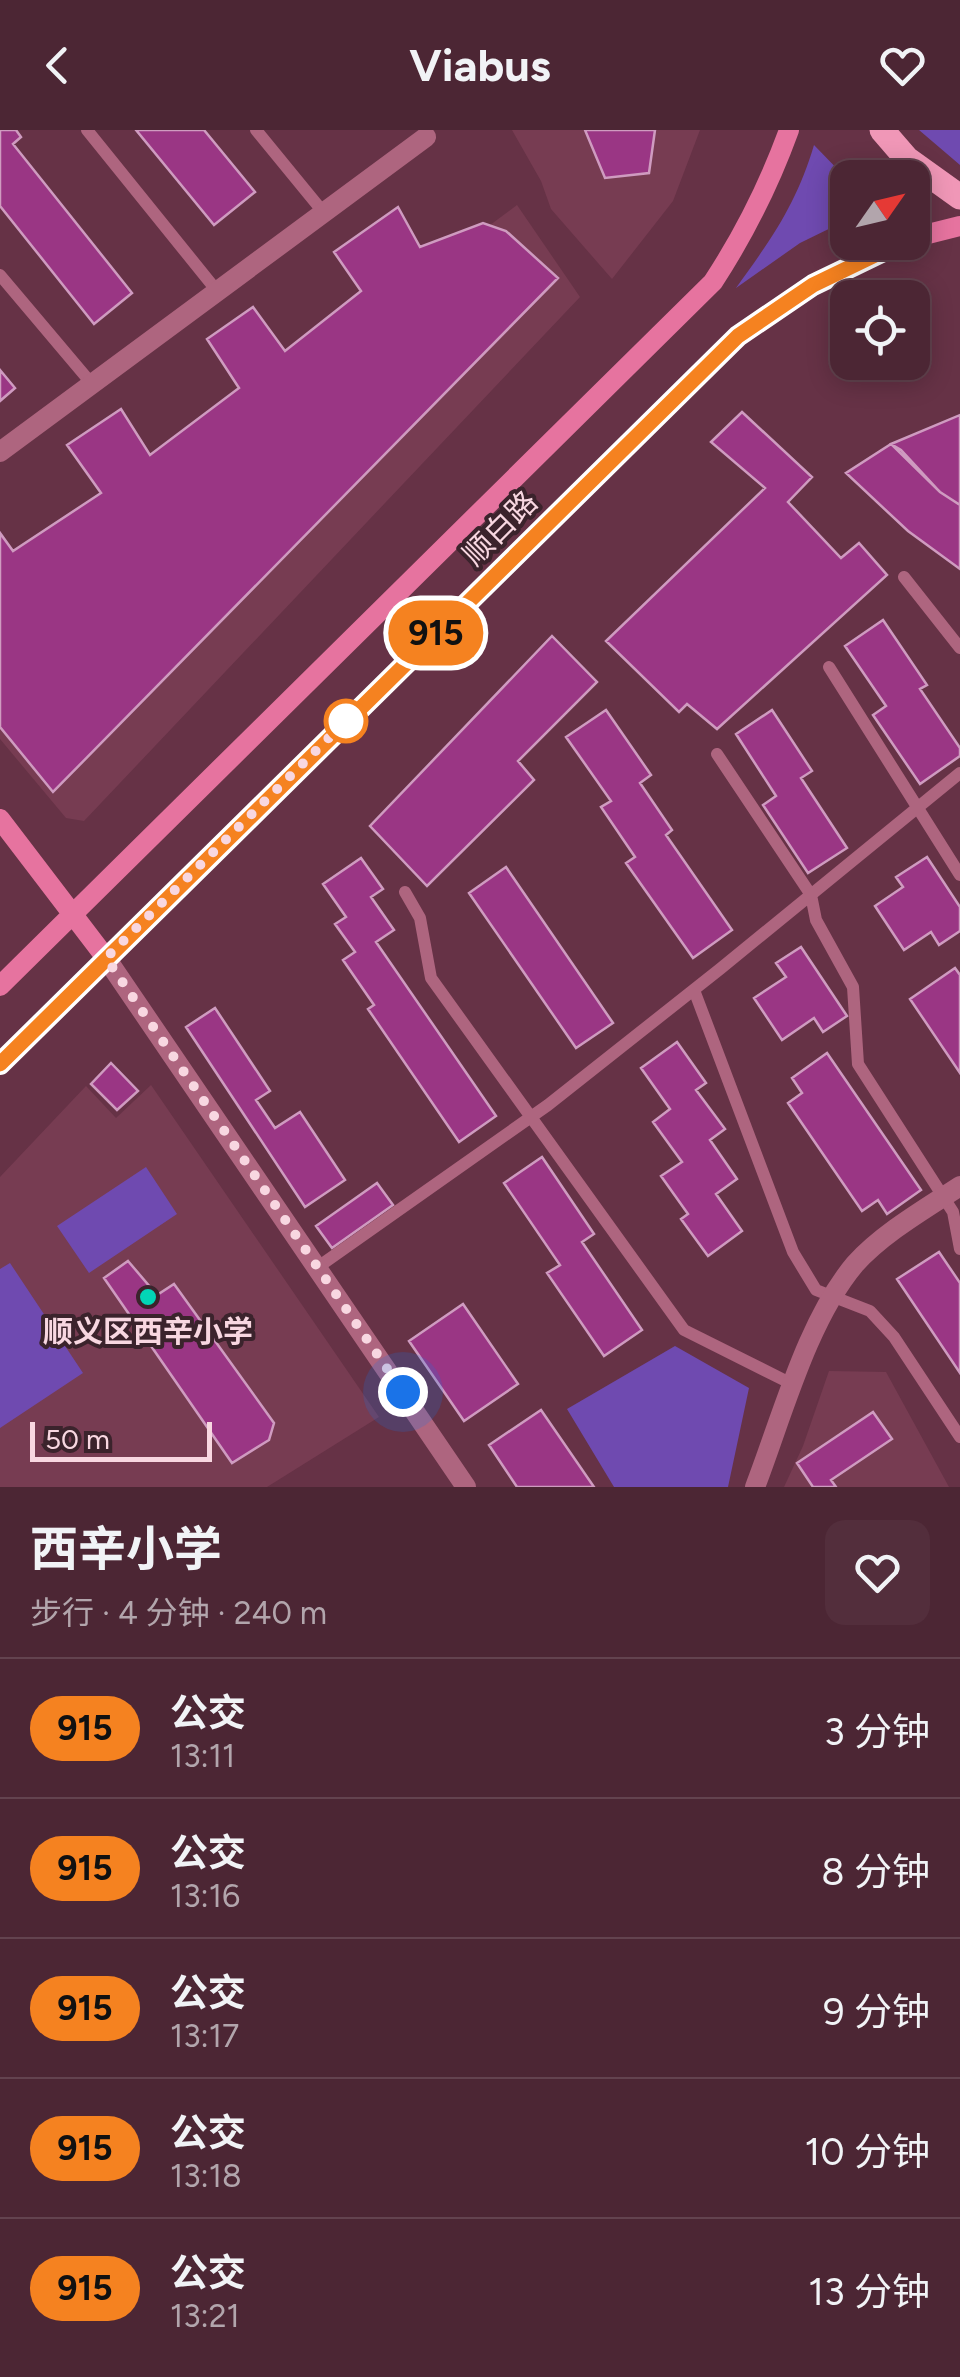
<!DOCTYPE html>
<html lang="zh">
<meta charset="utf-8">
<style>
:root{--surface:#4c2634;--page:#532e3c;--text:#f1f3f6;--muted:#b2a5ac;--line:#63434f}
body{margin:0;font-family:Figtree,"Noto Sans SC",sans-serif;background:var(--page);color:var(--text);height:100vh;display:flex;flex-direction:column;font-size:38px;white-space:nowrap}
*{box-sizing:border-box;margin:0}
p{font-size:32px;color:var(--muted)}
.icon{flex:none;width:55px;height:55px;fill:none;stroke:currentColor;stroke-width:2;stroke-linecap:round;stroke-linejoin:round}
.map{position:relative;height:1357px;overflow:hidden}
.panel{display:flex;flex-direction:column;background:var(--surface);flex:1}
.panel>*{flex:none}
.badge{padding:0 20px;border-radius:32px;font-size:35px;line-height:65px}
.needle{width:65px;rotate:56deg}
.tools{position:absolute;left:830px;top:30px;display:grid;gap:20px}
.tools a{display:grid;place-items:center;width:100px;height:100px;border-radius:20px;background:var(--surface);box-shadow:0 5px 25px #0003,0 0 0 2px var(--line);font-size:50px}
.scale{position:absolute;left:30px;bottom:25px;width:182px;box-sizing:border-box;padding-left:10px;border:5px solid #f8d7e1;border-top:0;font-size:28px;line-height:35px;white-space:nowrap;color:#f8d7e1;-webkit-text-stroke:8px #3b232c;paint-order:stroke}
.you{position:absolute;width:50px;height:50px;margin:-25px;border:8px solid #fff;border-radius:50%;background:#1a73e8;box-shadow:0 0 0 15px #1a73e833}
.map>.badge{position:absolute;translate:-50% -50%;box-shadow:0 0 0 5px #fff}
.round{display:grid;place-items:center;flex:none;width:105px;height:105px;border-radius:20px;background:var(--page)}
.headline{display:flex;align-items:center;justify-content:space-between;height:170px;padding:0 30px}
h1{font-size:48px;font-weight:700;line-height:75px}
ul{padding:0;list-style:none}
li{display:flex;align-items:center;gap:30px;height:140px;padding:0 30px;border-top:2px solid var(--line)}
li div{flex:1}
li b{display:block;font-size:38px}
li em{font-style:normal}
li .badge{min-width:110px;font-weight:700;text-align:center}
header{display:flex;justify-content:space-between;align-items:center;height:130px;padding:0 30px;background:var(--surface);font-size:45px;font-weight:700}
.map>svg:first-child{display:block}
.built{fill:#773c52}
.green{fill:#6f4ab0}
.building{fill:#9a3684;stroke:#cf9bc0;stroke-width:2.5}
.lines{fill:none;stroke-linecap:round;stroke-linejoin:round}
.lane{stroke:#ae657f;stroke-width:12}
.street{stroke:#ae657f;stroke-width:20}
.secondary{stroke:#e6739f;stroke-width:20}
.primary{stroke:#f097b7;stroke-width:25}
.line-casing{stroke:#fff;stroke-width:22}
.line{stroke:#f58220;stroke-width:15}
.walk{stroke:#f8d7e1;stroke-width:10;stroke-dasharray:0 18}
.stop-dot{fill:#fff;stroke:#f58220;stroke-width:5}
.poi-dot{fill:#03d5b6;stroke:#3b232c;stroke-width:4}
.labels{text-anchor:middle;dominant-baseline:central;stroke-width:8;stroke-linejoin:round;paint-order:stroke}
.street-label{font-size:30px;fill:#f8d7e1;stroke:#3b232c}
.poi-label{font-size:30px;font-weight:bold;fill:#f8d7e1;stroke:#3b232c}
</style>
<header><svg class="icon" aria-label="back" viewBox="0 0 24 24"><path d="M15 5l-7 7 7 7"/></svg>Viabus<svg class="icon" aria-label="heart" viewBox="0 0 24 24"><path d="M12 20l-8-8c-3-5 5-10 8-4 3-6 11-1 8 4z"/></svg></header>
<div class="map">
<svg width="960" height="1357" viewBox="0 0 960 1357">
<rect width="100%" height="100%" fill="#663246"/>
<path class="built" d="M512 0H700L673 71 612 149 551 79 541 51Z
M517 75 580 167 84 691 66 688 0 609V459Z
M151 955 379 1287 267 1357H0V1047L86 956 116 988Z
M829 1241 886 1242 949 1357H784L803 1316Z"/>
<path class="green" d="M919 0H960V35Z
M814 15 847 49V90L800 113 736 158C772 108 796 75 814 15Z
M146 1037 177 1084 89 1143 57 1096Z
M10 1133 83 1243 0 1298V1139Z
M675 1216 749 1258 728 1357H614L567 1279Z"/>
<path class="building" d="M0 0H16L21 7 13 14 132 163 94 194 0 76Z
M136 0H204L255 62 214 95Z
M585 0H655L649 43 605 48Z
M398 77 420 117 483 93 506 101 558 148 53 662 0 597V403L13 421 101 363 67 315 121 279 150 325 239 258 207 209 253 177 285 221 361 161 334 122Z
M0 240 15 258 0 271Z
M742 282 812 347 788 372 841 428 859 413 887 445 717 599 687 574 679 582 606 511 765 358 711 312Z
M960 285V375L940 362 891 314Z
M891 314 901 320 940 362 960 375V439L908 401 846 343Z
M883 490 927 555 920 559 960 618V626L920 654 873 585 886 576 845 516Z
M552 506 597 552 518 631 534 650 427 756 370 696Z
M606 580 651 645 640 653 672 700 666 705 732 800 693 828 626 733 635 727 601 677 611 671 566 607Z
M772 580 812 641 801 648 847 718 808 743 763 675 776 666 736 604Z
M927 727 960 777V801L939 815 931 802 904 820 875 776 903 757 896 747Z
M361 728 383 759 371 767 394 800 376 812 496 986 459 1012 368 879 374 875 343 830 355 822 335 794 346 787 323 754Z
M506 737 613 893 576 918 469 763Z
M801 817 847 886 823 902 814 888 782 910 754 868 786 847 776 833Z
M955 838 960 845V943L910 869Z
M215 878 270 961 256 970 275 998 300 982 345 1050 305 1077 186 897Z
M677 912 706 953 696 960 725 999 710 1010 737 1049 716 1064 742 1101 708 1126 681 1089 688 1084 661 1046 682 1032 653 992 670 979 641 938Z
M827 923 921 1060 887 1084 878 1070 862 1081 788 973 802 963 792 948Z
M111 933 138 961 117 980 91 954Z
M542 1027 594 1104 582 1112 642 1200 604 1226 547 1143 560 1135 504 1053Z
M377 1053 393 1075 332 1118 316 1096Z
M939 1122 960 1153V1243L897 1149Z
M128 1131 157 1165 174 1154 274 1293 269 1310 232 1333 104 1148Z
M463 1174 518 1254 464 1291 409 1211Z
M541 1280 594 1357H517L489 1315Z
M873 1282 892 1309 831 1350 836 1357H813L797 1333Z"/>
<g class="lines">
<path class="lane" d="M87 0 217 161
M256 0 324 83
M0 145 92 254
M904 447 960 518
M829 537 960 745
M717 624 811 765 816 790 853 857 858 934 953 1082 960 1119
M405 762 420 788 431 848 684 1200 794 1255
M694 860 793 1122 816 1160 870 1181 894 1207 960 1307
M318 1137 548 975 720 839 960 643"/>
<path class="street" d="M0 322 426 7
M106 828 466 1357
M755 1357C782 1287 807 1191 855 1134 883 1103 925 1079 960 1056"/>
<path class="secondary" d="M912 108 960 96
M0 689 106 828
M0 856 713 152C745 103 769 55 789 0
M0 934 738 206 813 155 902 112"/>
<path class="primary" d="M882 0 907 29 960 67"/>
</g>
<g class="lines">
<g class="line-casing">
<path id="line" d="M0 934 738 206 813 155 902 112"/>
</g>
<use href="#line" class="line"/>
<path class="walk" d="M346 591 350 587 106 828 403 1262"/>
</g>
<circle class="stop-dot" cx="346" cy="591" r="20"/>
<circle class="poi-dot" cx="148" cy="1167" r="10"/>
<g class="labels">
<g class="street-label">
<text transform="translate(500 398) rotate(-45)">顺白路</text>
</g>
<g class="poi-label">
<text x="148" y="1201">顺义区西辛小学</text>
</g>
</g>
</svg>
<div class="tools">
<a><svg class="needle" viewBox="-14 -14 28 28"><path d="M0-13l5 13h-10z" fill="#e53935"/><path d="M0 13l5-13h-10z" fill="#b2a5ac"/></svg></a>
<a><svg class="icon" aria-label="locate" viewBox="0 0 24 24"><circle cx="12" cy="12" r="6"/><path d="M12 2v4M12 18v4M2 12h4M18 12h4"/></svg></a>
</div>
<div class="scale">50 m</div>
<div class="you" style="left:403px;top:1262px"></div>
<b class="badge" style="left:436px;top:503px;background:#f58220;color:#111">915</b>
</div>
<section class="panel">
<div class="headline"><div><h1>西辛小学</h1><p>步行 · 4 分钟 · 240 m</p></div><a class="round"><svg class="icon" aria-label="heart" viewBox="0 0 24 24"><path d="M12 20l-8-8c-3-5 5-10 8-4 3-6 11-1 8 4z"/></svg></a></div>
<ul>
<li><span class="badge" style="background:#f58220;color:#111">915</span><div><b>公交</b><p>13:11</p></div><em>3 分钟</em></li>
<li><span class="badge" style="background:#f58220;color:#111">915</span><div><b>公交</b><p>13:16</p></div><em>8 分钟</em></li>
<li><span class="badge" style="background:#f58220;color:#111">915</span><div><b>公交</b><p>13:17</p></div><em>9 分钟</em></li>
<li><span class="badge" style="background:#f58220;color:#111">915</span><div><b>公交</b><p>13:18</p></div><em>10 分钟</em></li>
<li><span class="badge" style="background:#f58220;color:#111">915</span><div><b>公交</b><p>13:21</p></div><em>13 分钟</em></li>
</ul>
</section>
